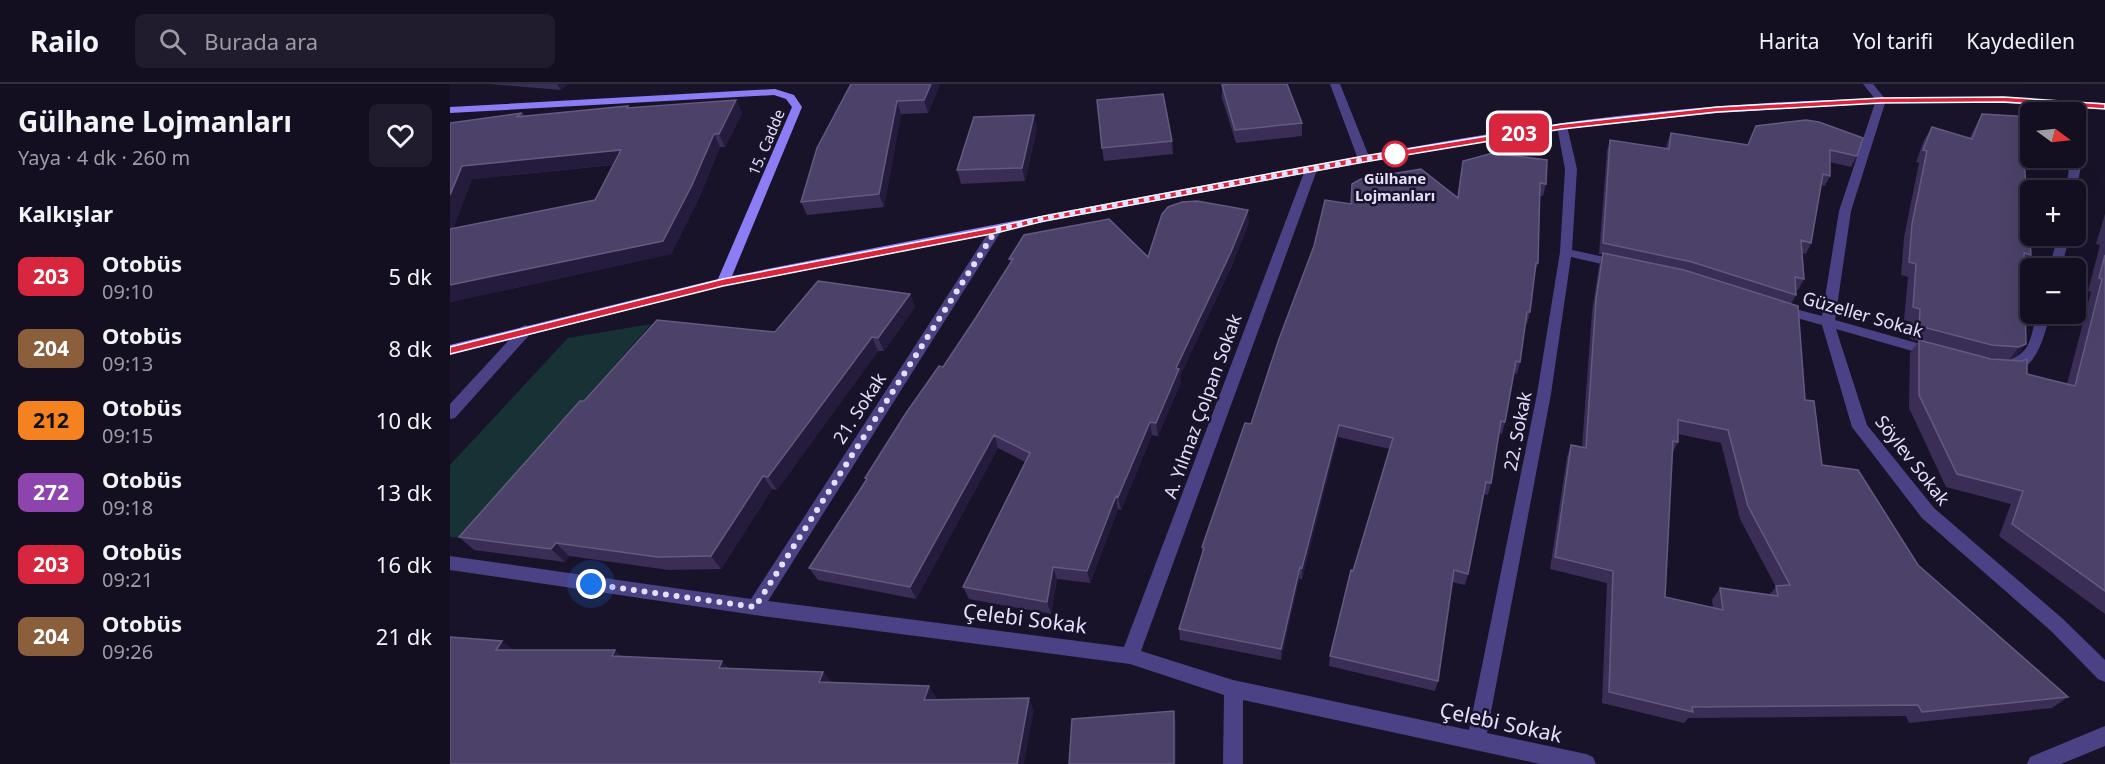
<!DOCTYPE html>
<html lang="tr">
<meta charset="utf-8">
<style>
:root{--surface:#130e20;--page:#201c2d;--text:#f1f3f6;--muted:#9d9ca5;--line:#322e3e}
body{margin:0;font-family:"Noto Sans",sans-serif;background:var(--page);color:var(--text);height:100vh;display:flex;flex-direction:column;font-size:22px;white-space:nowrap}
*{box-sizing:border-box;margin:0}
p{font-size:20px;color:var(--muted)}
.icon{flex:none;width:33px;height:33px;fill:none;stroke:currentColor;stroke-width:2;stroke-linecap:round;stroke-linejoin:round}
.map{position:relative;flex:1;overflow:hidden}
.panel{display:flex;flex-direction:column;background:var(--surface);width:450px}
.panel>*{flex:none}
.badge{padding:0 12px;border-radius:9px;font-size:21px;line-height:39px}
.needle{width:39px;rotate:105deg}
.buttons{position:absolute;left:1570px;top:18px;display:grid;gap:12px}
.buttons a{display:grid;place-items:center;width:66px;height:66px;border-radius:9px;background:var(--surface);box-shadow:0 6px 24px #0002,0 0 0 2px var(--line);font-size:30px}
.you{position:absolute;width:30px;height:30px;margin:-15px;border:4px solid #fff;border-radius:50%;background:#1a73e8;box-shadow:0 0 0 9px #1a73e833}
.map>.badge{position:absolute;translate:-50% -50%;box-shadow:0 0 0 3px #fff}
h2{padding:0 18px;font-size:22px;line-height:54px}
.round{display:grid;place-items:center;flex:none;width:63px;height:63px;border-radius:9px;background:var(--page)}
.headline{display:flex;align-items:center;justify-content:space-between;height:102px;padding:0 18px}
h1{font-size:28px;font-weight:700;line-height:45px}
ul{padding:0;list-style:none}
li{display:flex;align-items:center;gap:18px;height:72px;padding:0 18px}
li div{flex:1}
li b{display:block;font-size:22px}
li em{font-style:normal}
li .badge{min-width:66px;font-weight:700;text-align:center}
header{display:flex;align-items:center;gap:36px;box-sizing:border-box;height:84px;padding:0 30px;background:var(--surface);border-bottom:2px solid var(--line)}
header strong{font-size:28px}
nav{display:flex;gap:33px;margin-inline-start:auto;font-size:21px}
.search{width:420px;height:54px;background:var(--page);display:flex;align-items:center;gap:15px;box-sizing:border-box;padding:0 21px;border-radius:9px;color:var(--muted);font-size:22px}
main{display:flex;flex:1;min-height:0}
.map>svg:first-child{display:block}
.green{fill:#173234}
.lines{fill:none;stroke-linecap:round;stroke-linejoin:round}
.lane{fill:#4b4285;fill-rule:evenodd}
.street{fill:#4b4285;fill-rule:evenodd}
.secondary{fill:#8b7ef5;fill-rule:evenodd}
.wall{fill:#3a2e57;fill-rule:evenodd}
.shaded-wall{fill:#251b3d}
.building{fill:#4c4168;stroke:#645a80;stroke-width:1.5;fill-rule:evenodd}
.line{fill:#d7263d;stroke:#fff;stroke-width:1.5}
.walk{stroke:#e5dffd;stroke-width:6;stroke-dasharray:0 10.8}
.stop-dot{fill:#fff;stroke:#d7263d;stroke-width:3}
.labels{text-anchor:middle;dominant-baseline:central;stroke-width:5;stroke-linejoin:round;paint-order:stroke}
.far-street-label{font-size:15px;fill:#e5dffd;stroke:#19132a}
.far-stop-label{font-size:15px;font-weight:bold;fill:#e5dffd;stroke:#19132a}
.street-label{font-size:18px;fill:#e5dffd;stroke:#19132a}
.near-street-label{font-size:21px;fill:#e5dffd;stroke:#19132a}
</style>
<header>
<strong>Railo</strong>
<div class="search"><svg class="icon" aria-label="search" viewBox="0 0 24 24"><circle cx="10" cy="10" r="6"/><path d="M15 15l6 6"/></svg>Burada ara</div>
<nav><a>Harita</a><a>Yol tarifi</a><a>Kaydedilen</a></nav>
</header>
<main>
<section class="panel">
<div class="headline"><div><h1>Gülhane Lojmanları</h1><p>Yaya · 4 dk · 260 m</p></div><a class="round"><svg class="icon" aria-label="heart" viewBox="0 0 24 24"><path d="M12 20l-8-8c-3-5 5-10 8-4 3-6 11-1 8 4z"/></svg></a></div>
<h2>Kalkışlar</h2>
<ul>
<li><span class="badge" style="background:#d7263d;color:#fff">203</span><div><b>Otobüs</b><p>09:10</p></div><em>5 dk</em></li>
<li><span class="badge" style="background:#8b5e3c;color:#fff">204</span><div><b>Otobüs</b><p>09:13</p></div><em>8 dk</em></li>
<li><span class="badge" style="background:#f58220;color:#111">212</span><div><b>Otobüs</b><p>09:15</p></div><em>10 dk</em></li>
<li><span class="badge" style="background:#8e44ad;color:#fff">272</span><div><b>Otobüs</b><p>09:18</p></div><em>13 dk</em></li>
<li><span class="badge" style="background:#d7263d;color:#fff">203</span><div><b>Otobüs</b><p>09:21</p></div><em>16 dk</em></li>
<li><span class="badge" style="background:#8b5e3c;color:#fff">204</span><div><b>Otobüs</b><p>09:26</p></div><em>21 dk</em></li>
</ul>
</section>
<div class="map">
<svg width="1655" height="680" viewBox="0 0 1655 680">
<rect width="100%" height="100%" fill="#19132a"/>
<path class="green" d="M201 240 13 454 0 453V381L118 254Z"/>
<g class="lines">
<path class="lane" d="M880 0H890L920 75 918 77H910L908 75Z"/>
<path class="street" d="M1413 0H1423L1436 16 1401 127 1385 236 1488 265 1490 268 1483 273 1386 245 1417 341 1484 424 1613 535 1655 576V598L1648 595 1601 547 1472 434 1402 343 1372 241 1325 228 1323 225 1330 221 1372 232 1389 127 1426 16Z
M1112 39 1117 42 1127 85 1122 166 1173 177 1175 180 1169 184 1121 173 1101 310 1037 649 1136 670 1143 673 1146 680H1090L793 616V680H773L774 611 680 580 305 531 0 486V472L301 515 540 146 546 142 552 146 318 517 674 563 855 86 861 83 867 86 691 567 783 596 1019 646 1087 310 1110 168 1115 85 1107 42Z
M1626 74 1632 77 1626 108V106H1616L1620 77Z
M1608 152H1620L1611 184H1599Z
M1587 230H1600C1594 253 1585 295 1552 286L1550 282 1552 278C1582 270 1579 257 1587 230Z
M76 241 81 243 83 246 81 249 5 334 0 335V320L71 243Z
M1655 642V662L1611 680H1577L1580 673Z"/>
<path class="secondary" d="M325 5 344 11 352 23 282 192C448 159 615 127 782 96 892 76 1002 54 1112 39 1292 15 1474 8 1655 19V25L1554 19H1431L1267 29 1112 45 914 78 594 138 273 202 0 271V261L268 195 342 23 336 15 324 11 0 29V23Z"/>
</g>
<path class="wall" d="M39 0H118L111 6Z
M401 0H490L478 29 451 30 434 123 357 131 351 118Z
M772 1 852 39V52L786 59 772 14Z
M286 16 292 29 275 63H270L249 114 221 170 0 218V39L72 29 75 32 178 22V24ZM163 81 145 116 3 144 22 95Z
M1532 30 1581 33V74H1609L1600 85 1574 77 1581 171 1574 179 1576 260 1565 273 1559 276 1538 274 1577 290 1617 300 1641 208 1638 207 1650 161 1646 160 1655 130V530L1549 452 1561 420 1496 403 1459 324 1460 269 1469 257 1460 255 1461 238 1454 236 1458 193 1451 191 1454 153 1469 79 1466 78 1474 56 1482 43 1519 55 1525 43Z
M1306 42 1407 72 1401 83 1380 78V92L1375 102 1371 101 1361 159 1356 170 1352 169 1354 195 1348 206H1345L1346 211 1341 220 1355 316 1372 381 1468 481 1618 613 1602 624 1459 639 1456 632 1238 634 1234 639 1152 619 1157 499 1100 485 1117 373 1121 361 1132 363 1142 228 1149 182 1153 170H1149L1157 67 1160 56 1216 65 1217 59 1221 49 1298 61ZM1228 350 1271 359 1290 435 1326 503 1319 511 1270 504 1262 516 1263 523 1215 513 1222 370 1228 358Z
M587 44 575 97 511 100 507 86Z
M722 57 723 70 654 77 652 64Z
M1013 77 1096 100 1093 112H1090L1088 179 1084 192 1080 228 1077 240H1075L1070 278 1067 290 1064 289 1055 338 1052 350 1049 349 1041 399 1038 411 1034 410 1018 490 1015 501 1002 498 988 597 985 607 879 582 880 572 903 487 940 365 888 353 852 495H849L831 576 730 556 729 545 752 470V463L801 340 901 120 902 100 1007 114Z
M799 139 782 181 730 292 731 298 708 352 702 351 671 426 668 425 640 499 607 495 601 530 519 515 513 503 575 378 548 364 466 515 368 496 359 484 416 396 415 394 493 283 561 179 559 175 698 173Z
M460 210 465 223 434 267H428L327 406 322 405 271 485 219 486 119 472 115 478 24 466 9 453 134 317 325 248Z"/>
<path class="shaded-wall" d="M107 0H118L111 6Z
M481 0H490L478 29 474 16Z
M286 16 292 29 275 63 269 50Z
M447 17 451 30 434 123 429 110Z
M584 31 587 44 575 97 572 84Z
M264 50 270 63 249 114 221 170 0 218V201Z
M171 66 179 79 22 95 0 153V111L12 82Z
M798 126 799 139 782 181 730 292 731 298 708 352 706 339 726 284Z
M460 210 465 223 434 267 428 254Z
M422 253 428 267 327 406 318 393Z
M1576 260 1565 273 1559 276 1569 263Z
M700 338 702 351 671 426 668 413Z
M889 341 888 353 852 495V484Z
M544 351 548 364 466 515 460 503Z
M313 392 322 405 271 485 261 472Z
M666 412 668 425 640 499 637 487Z
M106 459 119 472 115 478 101 465Z
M603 483 607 495 601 530 597 518Z
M850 483 849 495 831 576V565Z
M52 557 67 568 46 566Z
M165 566 178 578 162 572Z
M272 577 283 589 269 584Z
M373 588 382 599 369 598Z
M479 602 486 613 482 627 474 616Z
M579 614 584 626 574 680H567Z
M724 627 726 639V680H724Z"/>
<path class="building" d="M401 0H481L474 16 447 17 429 110 351 118 367 64Z
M780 0H837L852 39 785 46 772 1Z
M713 10 722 57 652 64 647 16Z
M286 16 269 50H264L242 101 213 157 0 201V145L145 116 171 66 12 82 0 111V39L72 29 66 33 178 22 177 24Z
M1532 30 1581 33V64L1573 62 1581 171 1574 169 1576 260 1569 263 1542 261 1469 242 1470 225 1463 223 1466 180 1459 178 1462 140 1477 67 1473 66 1482 43 1522 55Z
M584 31 572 84 507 86 524 33Z
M1356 36 1369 38 1413 54 1407 72 1380 66V92L1373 90 1361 159 1351 156 1354 195 1345 193 1346 211 1242 178 1153 159 1160 56 1219 65 1221 49 1298 61 1306 42Z
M1043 69 1097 76 1096 100 1090 99 1088 179H1086L1080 228H1077L1070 278 1066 277 1055 338 1051 337 1041 399 1036 398 1018 490 1004 486 988 597 880 572 901 486 903 487 943 354 889 341 852 484 850 483 831 565 729 545 754 464 752 463 795 339 801 340 829 255 864 162 875 116 901 120 902 100 911 95 971 85 1008 114 1013 77Z
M747 117 798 126 781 168 726 284 729 285 706 339 700 338 668 413 666 412 637 487 603 483 597 518 513 503 580 369 544 351 460 503 359 484 417 395 415 394 456 329 489 282 493 283 525 235 563 175H559L574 151 659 135 698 173 712 130 718 123 732 118Z
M1153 169 1234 186 1348 222 1355 316 1364 317 1372 381 1408 386 1468 481 1618 613 1472 628 1468 621 1242 623 1243 628 1159 608 1163 487 1105 473 1121 361 1136 364 1146 215ZM1228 336 1278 346 1298 422 1340 501 1326 502 1328 512 1270 504 1273 526 1215 513 1223 357 1228 358Z
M1655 171V507L1562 440 1573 407 1507 390 1469 311V256L1541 275 1572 277 1577 275V290L1625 302 1652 195 1649 194Z
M368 197 460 210 428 254 422 253 318 393 313 392 261 472 207 473 106 459 101 465 9 453 130 317H134L207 236 325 248Z
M0 553 52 557 46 566H165L162 572 272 577 269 584 373 588 369 598 479 602 474 616 579 614 567 680H0Z
M724 627V680H619L622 635Z"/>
<path class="line" d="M1554 13 1655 20V25L1554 18 1431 19 1267 28 1112 45 914 78 594 137 546 149 273 202 0 270V263L273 195 546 143 594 132 914 72 1112 40 1267 23 1431 14Z"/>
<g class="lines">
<path class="walk" d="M141 500 305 523 546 146 594 134 945 70"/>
</g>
<circle class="stop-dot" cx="945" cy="70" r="12"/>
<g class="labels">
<g class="far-street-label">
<text transform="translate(316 58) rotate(-67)">15. Cadde</text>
</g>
<g class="far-stop-label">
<text x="945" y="94">Gülhane<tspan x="945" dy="17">Lojmanları</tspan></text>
</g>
<g class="street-label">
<text transform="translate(1413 230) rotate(16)">Güzeller Sokak</text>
<text transform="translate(752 322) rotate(-70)">A. Yılmaz Çolpan Sokak</text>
<text transform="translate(409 324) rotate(-57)">21. Sokak</text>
<text transform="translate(1067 347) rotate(-79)">22. Sokak</text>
<text transform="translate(1463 376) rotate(52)">Söylev Sokak</text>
</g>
<g class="near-street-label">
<text transform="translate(575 534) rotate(7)">Çelebi Sokak</text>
<text transform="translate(1051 638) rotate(12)">Çelebi Sokak</text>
</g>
</g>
</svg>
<div class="buttons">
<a><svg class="needle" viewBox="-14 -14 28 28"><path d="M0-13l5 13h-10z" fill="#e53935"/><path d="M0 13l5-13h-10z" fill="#9d9ca5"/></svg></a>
<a>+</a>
<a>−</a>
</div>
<div class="you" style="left:141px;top:500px"></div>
<b class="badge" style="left:1069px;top:49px;background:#d7263d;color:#fff">203</b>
</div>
</main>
